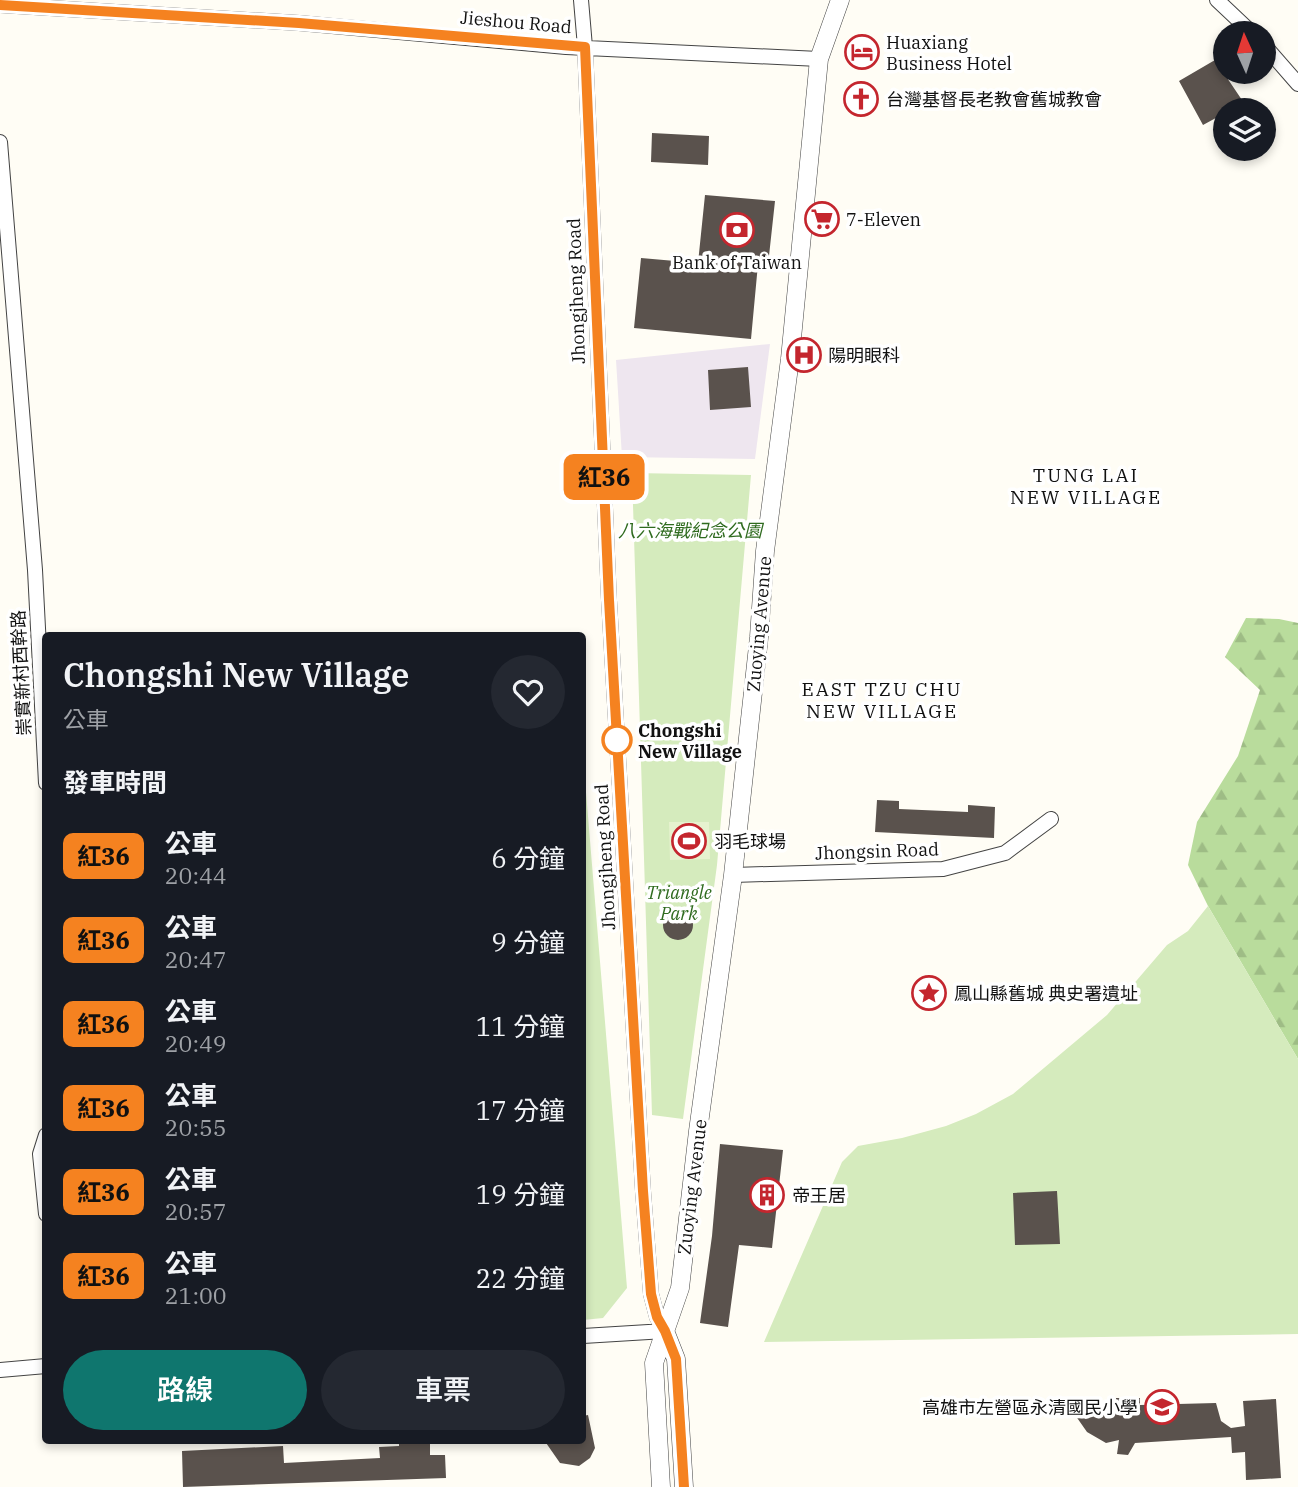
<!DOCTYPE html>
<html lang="zh-TW">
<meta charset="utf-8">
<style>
:root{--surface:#171b24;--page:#242831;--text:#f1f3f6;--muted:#9ea1a6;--accent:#0f766e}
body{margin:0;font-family:"IBM Plex Serif","Noto Sans TC",serif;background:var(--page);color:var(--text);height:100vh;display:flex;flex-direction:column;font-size:26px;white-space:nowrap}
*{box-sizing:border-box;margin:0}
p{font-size:23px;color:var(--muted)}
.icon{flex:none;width:38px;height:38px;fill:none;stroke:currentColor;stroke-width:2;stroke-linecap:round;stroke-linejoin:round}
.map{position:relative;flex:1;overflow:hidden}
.panel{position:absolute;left:42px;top:632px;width:544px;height:812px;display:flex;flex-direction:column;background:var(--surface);border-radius:7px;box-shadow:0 4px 10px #0003}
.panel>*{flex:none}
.badge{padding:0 14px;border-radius:10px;font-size:24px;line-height:46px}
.needle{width:46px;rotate:357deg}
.controls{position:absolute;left:1213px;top:21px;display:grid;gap:14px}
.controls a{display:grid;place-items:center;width:63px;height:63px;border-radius:50%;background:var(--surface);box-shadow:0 4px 10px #0003;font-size:35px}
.map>.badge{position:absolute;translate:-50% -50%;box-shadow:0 0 0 4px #fff}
h2{padding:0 21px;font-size:26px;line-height:63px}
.round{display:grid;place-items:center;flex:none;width:74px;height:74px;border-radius:37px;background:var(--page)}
.summary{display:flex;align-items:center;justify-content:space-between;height:119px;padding:0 21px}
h1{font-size:33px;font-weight:600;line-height:52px}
.cta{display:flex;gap:14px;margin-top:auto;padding:14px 21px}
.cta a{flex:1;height:80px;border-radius:42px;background:var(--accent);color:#fff;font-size:28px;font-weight:600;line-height:80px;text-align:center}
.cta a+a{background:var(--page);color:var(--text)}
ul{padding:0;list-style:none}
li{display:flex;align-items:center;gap:21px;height:84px;padding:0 21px}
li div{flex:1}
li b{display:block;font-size:26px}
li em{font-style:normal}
li .badge{min-width:77px;font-weight:700;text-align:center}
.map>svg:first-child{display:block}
.industrial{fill:#eee6ef}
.forest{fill:url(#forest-firs)}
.park{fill:#d5ebbd}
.pitch{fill:#e6f2cf}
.building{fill:#5a524d}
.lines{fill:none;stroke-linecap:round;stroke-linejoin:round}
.minor-casing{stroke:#444;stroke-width:16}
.tertiary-casing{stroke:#444;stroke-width:19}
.minor{stroke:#fff;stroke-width:14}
.tertiary{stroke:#fff;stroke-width:18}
.line-casing{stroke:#fff;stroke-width:16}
.line{stroke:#f58220;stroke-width:10}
.stop-dot{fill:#fff;stroke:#f58220;stroke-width:3.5}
.labels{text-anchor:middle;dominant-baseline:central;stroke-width:7;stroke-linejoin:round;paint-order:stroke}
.street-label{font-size:18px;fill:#111;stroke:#fff}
.poi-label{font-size:18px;fill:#111;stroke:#fff;text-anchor:start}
.park-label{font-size:18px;font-style:italic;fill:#2f6b1f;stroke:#fff}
.stop-label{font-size:18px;font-weight:bold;fill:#111;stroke:#fff;text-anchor:start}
.neighbourhood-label{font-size:19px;letter-spacing:2px;fill:#111;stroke:#fff}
</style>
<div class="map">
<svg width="1298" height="1487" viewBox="0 0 1298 1487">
<defs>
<pattern id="forest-firs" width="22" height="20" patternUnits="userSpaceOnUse" patternTransform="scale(1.75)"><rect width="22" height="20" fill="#b9dc9c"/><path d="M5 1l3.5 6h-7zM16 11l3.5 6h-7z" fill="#9ebc85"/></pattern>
</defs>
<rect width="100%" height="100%" fill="#fffdf5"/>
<path class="industrial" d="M770 344 755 459 622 457 616 360Z"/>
<path class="forest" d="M1246 618 1279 619 1298 623V1059L1208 906 1188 865 1197 822 1238 756 1260 690 1225 657Z"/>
<path class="park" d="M632 473 751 475 717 865 683 1119 652 1115Z
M583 780H585L627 1288 603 1318 583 1320Z
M1208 906 1298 1059V1334L764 1342 842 1162 858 1146 902 1138 946 1126 976 1114 1013 1094 1107 1015 1167 945 1188 931Z"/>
<path class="pitch" d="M669 822H709L710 859 670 860Z"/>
<path class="building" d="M1215 60 1244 103 1230 110H1225V113L1203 125 1179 81Z
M652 133 709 136 708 165 651 162Z
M705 195 775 201 768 265 758 264 751 339 634 328 641 258 698 263Z
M748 367 751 407 710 410 708 370Z
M877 800 899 801V809L968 812V805L995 807 994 838 875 832Z
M663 925a15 15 0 1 1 30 0a15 15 0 1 1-30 0Z
M720 1144 783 1150 772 1248 739 1245 728 1327 700 1323 712 1236Z
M1057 1191 1060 1244 1015 1245 1013 1193Z
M1116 1398H1140V1405L1216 1403 1221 1421 1231 1428 1245 1426 1243 1401 1276 1399 1281 1478 1246 1480 1245 1452 1232 1453 1231 1437 1135 1443 1128 1455 1117 1454 1119 1440 1106 1443 1087 1432 1073 1412H1116Z
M588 1415 595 1448 590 1458 579 1466 560 1463 544 1440H583V1416Z
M399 1440H430V1455H445L446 1478 183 1487 182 1451 283 1446 284 1463 380 1458 379 1447 399 1446Z"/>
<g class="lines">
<g class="minor-casing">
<path id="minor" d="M581 0 585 47 609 600 643 1191 651 1294 657 1317 665 1331 583 1336
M1217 0 1252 33
M0 5 299 23 566 47 819 59
M1264 45 1298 84
M0 142 35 570 46 783
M733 875 943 869 1005 853 1051 819
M46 1135 40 1154 46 1214
M0 1370 46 1366"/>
</g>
<g class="tertiary-casing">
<path id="tertiary" d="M665 1331 676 1359 684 1487
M661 1487 654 1363 680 1288 698 1131 733 875 759 637 765 551 790 359 819 59 840 0"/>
</g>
<use href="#minor" class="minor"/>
<use href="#tertiary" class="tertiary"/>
</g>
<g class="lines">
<g class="line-casing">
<path id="line" d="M0 5 299 23 585 47 609 600 643 1191 651 1294 657 1317 665 1331 676 1359 684 1487"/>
</g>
<use href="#line" class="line"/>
</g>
<defs>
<g id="hotel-ring" transform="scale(1.75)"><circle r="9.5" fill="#fff" stroke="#c4262e" stroke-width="1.5"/><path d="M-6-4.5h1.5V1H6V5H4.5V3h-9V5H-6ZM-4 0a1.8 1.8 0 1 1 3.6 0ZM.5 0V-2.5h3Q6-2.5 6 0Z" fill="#c4262e"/></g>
<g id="church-ring" transform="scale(1.75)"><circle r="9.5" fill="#fff" stroke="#c4262e" stroke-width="1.5"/><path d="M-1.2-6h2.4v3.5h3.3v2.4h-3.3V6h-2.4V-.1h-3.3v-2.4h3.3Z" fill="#c4262e"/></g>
<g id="supermarket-ring" transform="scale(1.75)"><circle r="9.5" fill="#fff" stroke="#c4262e" stroke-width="1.5"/><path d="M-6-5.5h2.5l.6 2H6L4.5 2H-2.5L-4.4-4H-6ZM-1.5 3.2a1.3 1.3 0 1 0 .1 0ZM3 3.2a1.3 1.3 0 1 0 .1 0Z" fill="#c4262e"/></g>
<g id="bank-ring" transform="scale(1.75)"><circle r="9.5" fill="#fff" stroke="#c4262e" stroke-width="1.5"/><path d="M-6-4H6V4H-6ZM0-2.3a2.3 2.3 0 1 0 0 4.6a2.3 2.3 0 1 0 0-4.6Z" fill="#c4262e"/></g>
<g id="hospital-ring" transform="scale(1.75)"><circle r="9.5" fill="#fff" stroke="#c4262e" stroke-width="1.5"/><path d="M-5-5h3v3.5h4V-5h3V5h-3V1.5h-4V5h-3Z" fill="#c4262e"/></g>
<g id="stadium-ring" transform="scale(1.75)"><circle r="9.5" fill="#fff" stroke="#c4262e" stroke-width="1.5"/><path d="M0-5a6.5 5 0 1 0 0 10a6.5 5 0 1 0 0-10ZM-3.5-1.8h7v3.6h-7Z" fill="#c4262e"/></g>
<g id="sight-ring" transform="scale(1.75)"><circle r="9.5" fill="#fff" stroke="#c4262e" stroke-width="1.5"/><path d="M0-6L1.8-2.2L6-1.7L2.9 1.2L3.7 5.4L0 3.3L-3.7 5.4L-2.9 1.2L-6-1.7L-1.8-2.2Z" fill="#c4262e"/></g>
<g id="building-ring" transform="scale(1.75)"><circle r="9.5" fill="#fff" stroke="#c4262e" stroke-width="1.5"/><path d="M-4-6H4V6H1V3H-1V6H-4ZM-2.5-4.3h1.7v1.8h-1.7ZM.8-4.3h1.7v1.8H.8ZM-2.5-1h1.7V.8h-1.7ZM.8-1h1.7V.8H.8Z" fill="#c4262e"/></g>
<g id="school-ring" transform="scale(1.75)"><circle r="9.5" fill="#fff" stroke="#c4262e" stroke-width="1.5"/><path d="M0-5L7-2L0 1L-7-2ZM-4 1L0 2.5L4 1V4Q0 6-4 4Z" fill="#c4262e"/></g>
</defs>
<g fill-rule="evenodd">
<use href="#hotel-ring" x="862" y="52"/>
<use href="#church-ring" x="861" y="99"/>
<use href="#supermarket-ring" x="822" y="219"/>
<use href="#bank-ring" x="737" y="230"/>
<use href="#hospital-ring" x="804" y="355"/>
<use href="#stadium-ring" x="689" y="841"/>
<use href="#sight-ring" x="929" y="993"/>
<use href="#building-ring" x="767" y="1195"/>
<use href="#school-ring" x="1162" y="1407"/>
</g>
<circle class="stop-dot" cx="617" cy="740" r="14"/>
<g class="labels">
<g class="street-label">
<text transform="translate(516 22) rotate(5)">Jieshou Road</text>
<text transform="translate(576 291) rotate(-92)">Jhongjheng Road</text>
<text transform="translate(759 624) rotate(-85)">Zuoying Avenue</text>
<text transform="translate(21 673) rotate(-93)">崇實新村西幹路</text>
<text transform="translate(877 851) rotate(-2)">Jhongsin Road</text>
<text transform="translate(605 857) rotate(-93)">Jhongjheng Road</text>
<text transform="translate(692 1187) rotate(-83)">Zuoying Avenue</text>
</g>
<g class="poi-label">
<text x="886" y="42">Huaxiang<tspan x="886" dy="21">Business Hotel</tspan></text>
<text x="886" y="99">台灣基督長老教會舊城教會</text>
<text x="846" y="219">7-Eleven</text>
<text x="737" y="262" text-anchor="middle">Bank of Taiwan</text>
<text x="828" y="355">陽明眼科</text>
<text x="714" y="841">羽毛球場</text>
<text x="954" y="993">鳳山縣舊城 典史署遺址</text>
<text x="792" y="1195">帝王居</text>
<text x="1138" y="1407" text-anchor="end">高雄市左營區永清國民小學</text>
</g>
<g class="park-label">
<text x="690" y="530">八六海戰紀念公園</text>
<text x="679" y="892">Triangle<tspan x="679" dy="21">Park</tspan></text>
</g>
<g class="stop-label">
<text x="638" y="730">Chongshi<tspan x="638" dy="21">New Village</tspan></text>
</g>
<g class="neighbourhood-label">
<text x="1086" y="475">TUNG LAI<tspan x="1086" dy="22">NEW VILLAGE</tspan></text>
<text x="882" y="689">EAST TZU CHU<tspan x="882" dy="22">NEW VILLAGE</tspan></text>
</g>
</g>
</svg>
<div class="controls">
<a><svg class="needle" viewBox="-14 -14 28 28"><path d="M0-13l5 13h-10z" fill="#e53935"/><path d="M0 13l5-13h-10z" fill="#9ea1a6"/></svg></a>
<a><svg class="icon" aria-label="layers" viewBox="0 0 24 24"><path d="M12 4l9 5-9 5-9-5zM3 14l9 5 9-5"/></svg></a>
</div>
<b class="badge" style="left:604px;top:477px;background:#f58220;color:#111">紅36</b>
<section class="panel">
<div class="summary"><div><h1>Chongshi New Village</h1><p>公車</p></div><a class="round"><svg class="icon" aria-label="heart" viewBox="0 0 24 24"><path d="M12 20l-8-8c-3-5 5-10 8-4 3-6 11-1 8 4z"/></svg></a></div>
<h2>發車時間</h2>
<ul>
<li><span class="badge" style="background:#f58220;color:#111">紅36</span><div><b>公車</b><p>20:44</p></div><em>6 分鐘</em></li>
<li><span class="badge" style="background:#f58220;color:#111">紅36</span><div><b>公車</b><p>20:47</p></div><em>9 分鐘</em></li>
<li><span class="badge" style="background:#f58220;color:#111">紅36</span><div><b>公車</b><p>20:49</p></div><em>11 分鐘</em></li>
<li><span class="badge" style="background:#f58220;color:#111">紅36</span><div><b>公車</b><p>20:55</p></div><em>17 分鐘</em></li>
<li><span class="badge" style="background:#f58220;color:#111">紅36</span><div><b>公車</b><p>20:57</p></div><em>19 分鐘</em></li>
<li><span class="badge" style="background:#f58220;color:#111">紅36</span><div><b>公車</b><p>21:00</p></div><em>22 分鐘</em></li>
</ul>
<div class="cta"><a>路線</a><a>車票</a></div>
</section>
</div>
